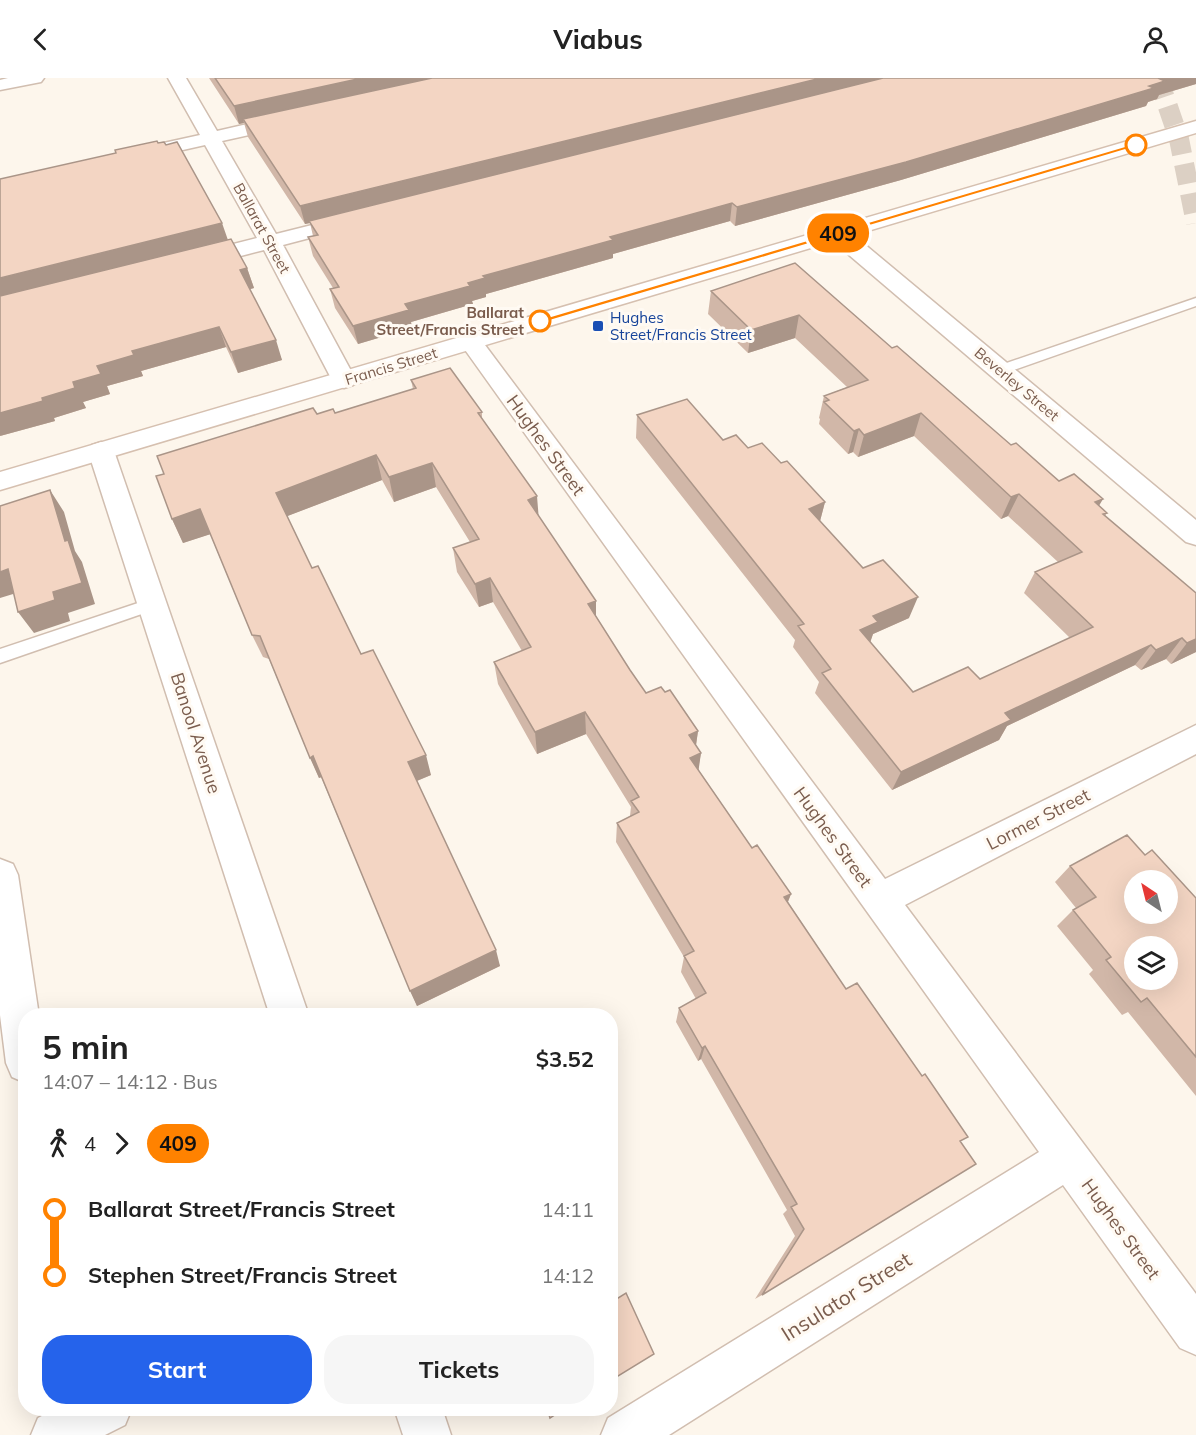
<!DOCTYPE html>
<meta charset="utf-8">
<style>
:root{--surface:#fff;--page:#f6f6f6;--text:#222;--muted:#767676;--accent:#2563eb}
body{margin:0;font-family:Mulish,sans-serif;background:var(--page);color:var(--text);height:100vh;display:flex;flex-direction:column;font-size:22px;white-space:nowrap}
*{box-sizing:border-box;margin:0}
p{font-size:20px;color:var(--muted)}
.icon{flex:none;width:33px;height:33px;fill:none;stroke:currentColor;stroke-width:2;stroke-linecap:round;stroke-linejoin:round}
.map{position:relative;flex:1;overflow:hidden}
.panel{position:absolute;left:18px;top:930px;width:600px;height:408px;display:flex;flex-direction:column;background:var(--surface);border-radius:24px;box-shadow:0 6px 24px #0002}
.panel>*{flex:none}
.badge{padding:0 12px;border-radius:20px;font-size:21px;line-height:39px}
.needle{width:39px;rotate:325deg}
.controls{position:absolute;left:1124px;top:792px;display:grid;gap:12px}
.controls a{display:grid;place-items:center;width:54px;height:54px;border-radius:50%;background:var(--surface);box-shadow:0 6px 24px #0002;font-size:30px}
.map>.badge{position:absolute;translate:-50% -50%;box-shadow:0 0 0 3px #fff}
.legs{display:flex;align-items:center;gap:9px;height:66px;padding:0 24px;font-size:20px}
.legs p{margin-inline-start:auto}
.overview{display:flex;align-items:center;justify-content:space-between;height:102px;padding:0 24px}
h1{font-size:33px;font-weight:700;line-height:45px}
.cta{display:flex;gap:12px;margin-top:auto;padding:12px 24px}
.cta a{flex:1;height:69px;border-radius:24px;background:var(--accent);color:#fff;font-size:24px;font-weight:700;line-height:69px;text-align:center}
.cta a+a{background:var(--page);color:var(--text)}
ul{padding:0 24px;list-style:none}
li{display:flex;align-items:center;gap:21px;height:66px;font-size:22px}
li i{display:grid;place-items:center;width:9px;height:100%;margin:0 8px;background:currentColor}
li i::after{content:'';width:15px;height:15px;margin:-8px;border:4px solid;border-radius:50%;background:var(--surface)}
li p{margin-inline-start:auto}
li:first-child i{background:linear-gradient(#0000 50%,currentColor 0)}
li:last-child i{background:linear-gradient(currentColor 50%,#0000 0)}
header{display:flex;justify-content:space-between;align-items:center;height:78px;padding:0 24px;background:var(--surface);font-size:27px;font-weight:700}
.map>svg:first-child{display:block}
.lines{fill:none;stroke-linecap:round;stroke-linejoin:round}
.highway-tunnel{stroke:#dcd0c4;stroke-width:20;stroke-dasharray:20 10;stroke-linecap:butt}
.lane-casing{stroke:#d1beb0;stroke-width:3}
.street-casing{stroke:#d1beb0;stroke-width:3}
.secondary-casing{stroke:#d6c0b0;stroke-width:3}
.lane{fill:#fff;fill-rule:evenodd}
.street{fill:#fff;fill-rule:evenodd}
.secondary{fill:#fff;fill-rule:evenodd}
.wall{fill:#d1b7a8}
.shaded-wall{fill:#aa9588}
.building{fill:#f3d5c3;stroke:#aa9588;stroke-width:1.5;fill-rule:evenodd}
.line-1{fill:#ff8200;stroke:#fff;stroke-width:1.5}
.stop-1-dot{fill:#fff;stroke:#ff8200;stroke-width:3}
.transit-dot{fill:#1a4fb4;stroke:#fffaf3;stroke-width:2}
.labels{text-anchor:middle;dominant-baseline:central;stroke-width:6;stroke-linejoin:round;paint-order:stroke}
.far-street-label{font-size:15px;fill:#7a5c4d;stroke:#fffaf3}
.far-stop-label{font-size:15px;font-weight:bold;fill:#7a5c4d;stroke:#fffaf3;text-anchor:end}
.far-transit-label{font-size:15px;fill:#164399;stroke:#fffaf3;text-anchor:start}
.street-label{font-size:18px;fill:#7a5c4d;stroke:#fffaf3}
.near-street-label{font-size:21px;fill:#7a5c4d;stroke:#fffaf3}
</style>
<header><svg class="icon" aria-label="back" viewBox="0 0 24 24"><path d="M15 5l-7 7 7 7"/></svg>Viabus<svg class="icon" aria-label="person" viewBox="0 0 24 24"><circle cx="12" cy="8" r="4"/><path d="M4 21q1-7 8-7t8 7"/></svg></header>
<div class="map">
<svg width="1196" height="1357" viewBox="0 0 1196 1357">
<rect width="100%" height="100%" fill="#fdf6ec"/>
<g class="lines">
<path class="highway-tunnel" d="M1158 0 1179 61 1196 145"/>
<g class="lane-casing">
<path id="lane" d="M1196 220V228L1005 295 1000 296 993 292 995 289Z
M153 520 159 522 161 526 159 530 0 585V571Z"/>
</g>
<g class="street-casing">
<path id="street" d="M8 0H44L41 4 0 12V2Z
M168 0H186L217 53 291 36 298 38 300 42 298 46 222 63 276 156 356 136 363 138 367 142 363 146 283 167 356 302 353 307 344 310 335 307 332 302 264 172 194 190 186 188 183 183 186 178 257 160 205 67 134 83 127 81 124 77 127 73 200 57Z
M837 149 845 150 1196 442V467L1186 464 829 160 826 155 829 150Z
M471 257 479 259 885 801 1196 647V676L905 827 1196 1216V1277L1180 1270 1063 1107 669 1357H601L608 1340 1039 1074 463 269 459 264 463 259Z
M101 364 110 367 114 373 309 938H270L88 373 92 367Z
M0 781 13 786 18 797 39 938H26V1005L12 999 6 985 0 937Z
M57 1330H132L125 1347 105 1357H31L38 1340Z
M394 1330H442L451 1357H403Z"/>
</g>
<g class="secondary-casing">
<path id="secondary" d="M1196 43V55L0 412V394Z"/>
</g>
<use href="#lane" class="lane"/>
<use href="#street" class="street"/>
<use href="#secondary" class="secondary"/>
</g>
<path class="wall" d="M209 0H1196V6L1159 17 1157 21 1148 24 1146 28 901 102 735 148 730 143 613 176V180L486 216V219L472 223 473 226 411 244 412 250 358 266 335 230 330 211 333 210 313 178 308 159 313 158 310 145 305 146 248 59 244 45 239 46Z
M228 162 247 190 254 210 250 211 282 282 238 295 226 269 141 293 143 298 107 308 110 316 83 324 86 330 54 340 55 343 0 358Z
M795 185 892 270 1011 367 1059 403 1099 428 1107 435 1105 438 1196 574 1171 586 1166 581 1141 592 1135 587 1007 648 999 662 892 712 815 615 819 604 793 569 795 562 636 360 637 337 723 362 748 370 781 385 825 424 820 443 909 540 873 556 870 564 913 614 980 601 1070 560 1024 515 1035 494 1058 484 1008 438 1001 441 914 358 858 379 853 374 848 376 819 346 820 341 819 340 824 318 847 309 795 260 748 275 708 236 711 213Z
M411 302 482 334V341L596 538 630 592 646 615 698 653 696 667 701 675 698 691 752 770 791 816 788 824 846 911 961 1063 762 1217 755 1221 795 1158 783 1136 787 1132 701 981 698 983 676 944 679 930 696 921 681 894 684 879 616 764 617 745 630 738 631 729 586 656 537 676 498 606 494 584 522 573 493 524 479 529 457 494 453 470 470 464 436 409 394 424 382 402 287 438 312 490 431 697 417 703 500 888 417 928 321 699 319 700 269 581 263 579 252 557 210 456 183 465 172 441 164 396 317 336 335 335 413 311Z
M1145 777 1196 820V1018L1128 934 1122 937 1089 896 1093 892 1057 848 1073 832 1076 830 1055 804 1070 788Z"/>
<path class="shaded-wall" d="M362 0H445L243 41 244 45 239 46 234 28Z
M821 0H888L309 143 310 145 305 146 300 128Z
M1164 0H1196V6L1159 17 1157 21 1148 24 1146 28 901 102 735 148 737 129 1149 8 1160 1Z
M732 125 730 143 613 176V180L486 216V219L472 223 473 226 411 244 412 250 358 266 353 248 405 226 468 205 483 198 610 159Z
M222 145 229 165 0 223V200Z
M247 190 254 210 247 212 240 192Z
M799 237 795 260 748 275 751 252Z
M219 249 226 269 141 293 143 298 107 308 110 316 83 324 86 330 54 340 55 343 0 358V335L42 320 73 304 97 288 132 273Z
M276 262 282 282 238 295 231 274Z
M921 335 914 358 858 379 864 357Z
M859 351 853 374 848 376 854 353Z
M376 377 382 402 285 439 276 415Z
M432 385 436 409 394 424 389 399Z
M50 412 64 434 75 473 82 484 95 526 68 535 70 543 34 555 18 534 53 514 65 463Z
M1019 416 1008 438 1001 441 1011 419Z
M537 418 539 443 528 422Z
M1103 421 1090 443 1095 424Z
M825 424 819 447 809 431Z
M200 431 211 456 183 465 172 441Z
M8 491 23 513 0 520V494Z
M490 500 493 524 479 529 475 506Z
M918 519 909 540 873 556 870 565 860 552 873 538Z
M596 523V546L588 526Z
M1182 560 1166 581 1141 592 1156 572Z
M1196 561V574L1171 586 1187 565Z
M1151 567 1135 587 1007 648 999 662 892 712 901 694 1005 635Z
M585 634 586 656 537 676 535 654Z
M698 653 695 674 689 657Z
M701 675 698 696 690 680Z
M426 677 431 697 414 704 408 684Z
M313 678 322 699 319 700 310 680Z
M791 816 784 833V819Z
M496 872 500 888 417 928 410 913Z
M705 968 701 981 698 983 702 970Z"/>
<path class="building" d="M215 0H362L234 28Z
M432 0H821L300 128 243 41Z
M883 0H1164L1160 1 1165 3 1149 8 1154 10 906 84 737 129 732 125 610 159 613 162 483 198 485 200 468 205 470 208 405 226 409 232 353 248 330 211 339 209 308 159 318 157 309 143Z
M157 63 158 65 164 64 166 67 177 64 222 145 0 200V101L116 75 115 72Z
M231 161 247 190 240 192 276 262 231 274 219 249 132 273 134 277 97 288 101 296 73 304 75 310 42 320 43 323 0 335V218Z
M795 185 892 270 897 268 1011 367 1016 365 1059 403 1074 396 1103 421 1095 424 1107 435 1103 436 1196 515V561L1187 565 1182 560 1156 572 1151 567 1005 635 1011 642 901 694 822 595 831 591 798 548 804 546 637 337 687 321 723 362 736 357 748 370 762 365 781 385 787 383 825 424 809 431 863 490 883 482 918 519 873 538 878 544 860 552 913 614 968 589 980 601 1093 549 1035 494 1082 474 1019 416 1011 419 921 335 864 357 859 351 854 353 824 324 829 322 824 318 868 302 799 237 751 252 711 213Z
M450 290 482 334 478 335 537 418 528 422 596 523 588 526 630 592 646 615 661 609 665 614 670 612 698 653 689 657 701 675 690 680 752 770 757 767 791 816 784 819 846 911 857 905 922 998 925 996 968 1059 960 1063 976 1086 762 1217 804 1151 791 1129 797 1126 705 968 702 970 679 930 706 915 684 878 694 873 617 745 639 734 631 723 639 719 585 634 535 654 494 584 531 569 490 500 475 506 453 470 479 461 432 385 389 399 376 377 276 415 312 490 318 488 361 576 373 572 426 677 408 684 496 872 410 913 313 678 310 680 260 558 252 557 200 431 172 441 156 398 164 396 157 378 313 330 317 336 333 331 335 335 416 310 411 302Z
M50 412 65 463 68 462 82 505 53 514 55 522 18 534 8 491 0 494V428Z
M1127 757 1145 777 1152 772 1196 820V979L1147 920 1141 924 1106 882 1111 879 1073 832 1096 819 1070 788ZM1134 802H1167V836H1134ZM1134 868H1167V902H1134Z
M626 1215 654 1276 610 1303V1225Z
M547 1330H565L550 1340Z"/>
<path class="line-1" d="M1136 65 1138 68 542 245 535 243Z"/>
<g class="stop-1-dot">
<circle cx="1136" cy="67" r="10"/>
<circle cx="540" cy="243" r="10"/>
</g>
<rect class="transit-dot" x="592" y="242" width="12" height="12" rx="3"/>
<g class="labels">
<g class="far-street-label">
<text transform="translate(262 150) rotate(61)">Ballarat Street</text>
<text transform="translate(391 288) rotate(-17)">Francis Street</text>
<text transform="translate(1017 306) rotate(40)">Beverley Street</text>
</g>
<g class="far-stop-label">
<text x="524" y="234">Ballarat<tspan x="524" dy="17">Street/Francis Street</tspan></text>
</g>
<g class="far-transit-label">
<text x="610" y="239">Hughes<tspan x="610" dy="17">Street/Francis Street</tspan></text>
</g>
<g class="street-label">
<text transform="translate(546 367) rotate(54)">Hughes Street</text>
<text transform="translate(196 655) rotate(72)">Banool Avenue</text>
<text transform="translate(1038 741) rotate(-27)">Lormer Street</text>
<text transform="translate(833 759) rotate(54)">Hughes Street</text>
<text transform="translate(1121 1151) rotate(54)">Hughes Street</text>
</g>
<g class="near-street-label">
<text transform="translate(846 1218) rotate(-32)">Insulator Street</text>
</g>
</g>
</svg>
<div class="controls">
<a><svg class="needle" viewBox="-14 -14 28 28"><path d="M0-13l5 13h-10z" fill="#e53935"/><path d="M0 13l5-13h-10z" fill="#767676"/></svg></a>
<a><svg class="icon" aria-label="layers" viewBox="0 0 24 24"><path d="M12 4l9 5-9 5-9-5zM3 14l9 5 9-5"/></svg></a>
</div>
<b class="badge" style="left:838px;top:155px;background:#ff8200;color:#111">409</b>
<section class="panel">
<div class="overview"><div><h1>5 min</h1><p>14:07 – 14:12 · Bus</p></div><b>$3.52</b></div>
<div class="legs"><svg class="icon" aria-label="walk" viewBox="0 0 24 24"><circle cx="13" cy="4" r="2"/><path d="M13 8l-2 6 4 7M11 14l-3 7M7 12l3-4h3l4 4"/></svg>4<svg class="icon" aria-label="forward" viewBox="0 0 24 24"><path d="M9 5l7 7-7 7"/></svg><b class="badge" style="background:#ff8200;color:#111">409</b></div>
<ul>
<li><i style="color:#ff8200"></i><b>Ballarat Street/Francis Street</b><p>14:11</p></li>
<li><i style="color:#ff8200"></i><b>Stephen Street/Francis Street</b><p>14:12</p></li>
</ul>
<div class="cta"><a>Start</a><a>Tickets</a></div>
</section>
</div>
